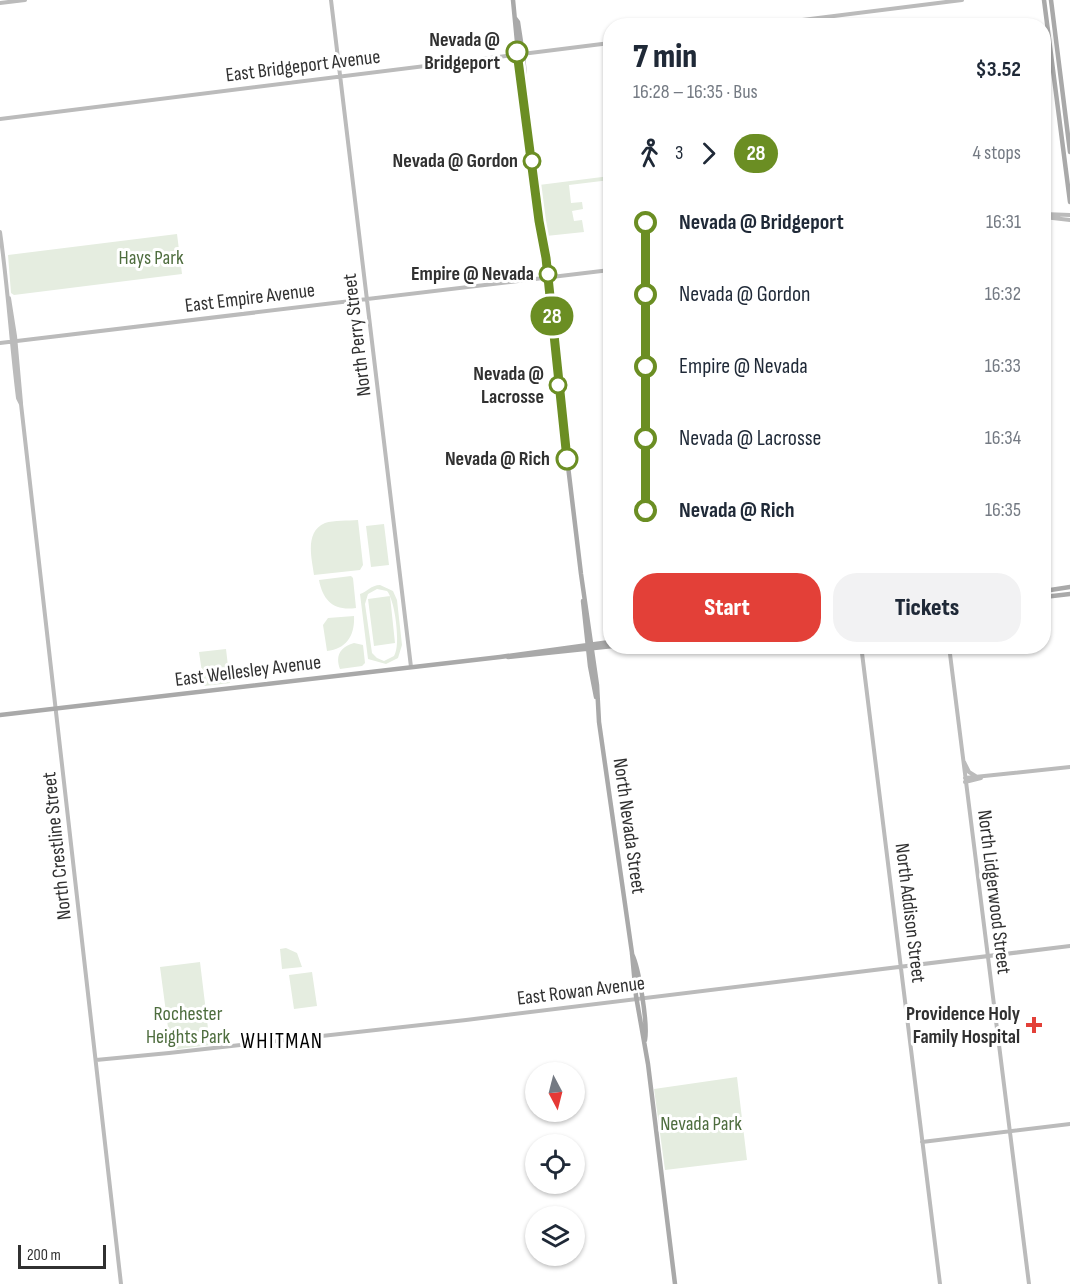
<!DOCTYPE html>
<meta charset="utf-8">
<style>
:root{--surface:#fff;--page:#f2f2f3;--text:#1f2937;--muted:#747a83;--accent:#e34038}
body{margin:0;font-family:"Sofia Sans Condensed",sans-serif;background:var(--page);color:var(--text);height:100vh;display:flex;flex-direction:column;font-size:22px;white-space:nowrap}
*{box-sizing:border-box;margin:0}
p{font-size:20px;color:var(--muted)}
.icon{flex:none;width:33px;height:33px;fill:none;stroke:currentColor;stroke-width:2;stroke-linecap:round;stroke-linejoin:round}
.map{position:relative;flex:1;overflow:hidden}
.sheet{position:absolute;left:603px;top:18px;width:448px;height:636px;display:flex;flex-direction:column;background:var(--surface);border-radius:24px;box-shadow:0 2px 4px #0004}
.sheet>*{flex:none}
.badge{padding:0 12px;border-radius:20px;font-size:21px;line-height:39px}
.needle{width:39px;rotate:173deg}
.controls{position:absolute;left:525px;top:1062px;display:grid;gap:12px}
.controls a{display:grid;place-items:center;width:60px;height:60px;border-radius:50%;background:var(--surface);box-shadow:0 2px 4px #0004;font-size:30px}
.scale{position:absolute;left:18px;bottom:15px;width:88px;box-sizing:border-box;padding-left:6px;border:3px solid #313131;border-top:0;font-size:16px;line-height:21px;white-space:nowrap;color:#313131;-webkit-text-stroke:4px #fff;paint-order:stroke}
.map>.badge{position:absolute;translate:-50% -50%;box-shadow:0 0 0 3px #fff}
.legs{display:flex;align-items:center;gap:9px;height:66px;padding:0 30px;font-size:20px}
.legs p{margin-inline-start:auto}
.head{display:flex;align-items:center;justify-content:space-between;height:102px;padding:0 30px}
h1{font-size:33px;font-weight:800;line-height:45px}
.primary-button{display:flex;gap:12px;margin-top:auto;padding:12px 30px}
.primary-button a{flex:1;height:69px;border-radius:24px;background:var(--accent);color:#fff;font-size:24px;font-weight:800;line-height:69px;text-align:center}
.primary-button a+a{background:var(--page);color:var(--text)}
ul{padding:0 30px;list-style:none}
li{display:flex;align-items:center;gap:21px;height:72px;font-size:22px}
li i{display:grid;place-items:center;width:9px;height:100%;margin:0 8px;background:currentColor}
li i::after{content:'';width:15px;height:15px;margin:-8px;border:4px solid;border-radius:50%;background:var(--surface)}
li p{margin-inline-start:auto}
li:first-child i{background:linear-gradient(#0000 50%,currentColor 0)}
li:last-child i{background:linear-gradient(currentColor 50%,#0000 0)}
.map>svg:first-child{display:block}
.green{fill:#e5ede0;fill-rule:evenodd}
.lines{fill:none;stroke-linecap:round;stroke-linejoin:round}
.secondary{stroke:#bbb;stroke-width:4}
.primary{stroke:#a9a9a9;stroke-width:4.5}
.line-1-casing{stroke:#fff;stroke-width:14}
.line-1{stroke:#6b8e23;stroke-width:9}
.stop-1-dot{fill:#fff;stroke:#6b8e23;stroke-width:3}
.poi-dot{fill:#e34038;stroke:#fff;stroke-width:2}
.labels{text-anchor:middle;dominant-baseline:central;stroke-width:6;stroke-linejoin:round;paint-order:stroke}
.stop-label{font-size:20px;font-weight:bold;fill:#313131;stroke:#fff;text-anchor:end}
.street-label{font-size:20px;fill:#313131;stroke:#fff}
.park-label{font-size:20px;fill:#4e6d3e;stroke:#fff}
.poi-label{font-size:20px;font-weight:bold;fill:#313131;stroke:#fff;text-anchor:end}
.quarter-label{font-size:22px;letter-spacing:1.5px;fill:#000;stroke:#fff}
</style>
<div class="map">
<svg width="1070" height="1284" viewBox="0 0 1070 1284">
<rect width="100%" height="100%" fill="#fff"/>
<path class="green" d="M610 176V180L569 185 571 203 582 202 583 209 572 211 574 221 582 220 584 232 546 236 539 185Z
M177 234 182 274 14 295 11 293 8 255Z
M358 520 363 565 360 570 314 575C312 559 304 532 325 523 334 520 348 521 358 520Z
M384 524 389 565 371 567 366 526Z
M351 576 353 578 356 608C334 611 323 601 319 580Z
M380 585 393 591 397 600 402 645 398 658 386 664 368 659 360 594C367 592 371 585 380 585ZM377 589 387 591C395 600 401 645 394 656L384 661 377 658 372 653 365 604 368 594Z
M390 596 395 643 374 646 368 599Z
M354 616C355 635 347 649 327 651L323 625 328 618Z
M354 643 363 645 365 663 362 666 340 669C335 656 340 647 354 643Z
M226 649 230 683 204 686 199 652Z
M286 948 297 953 302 967 282 969 280 949Z
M200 962 210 1045 171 1050 160 967Z
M312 972 317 1006 294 1009 289 975Z
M737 1077 747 1160 665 1170 654 1089Z"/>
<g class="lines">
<path class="secondary" d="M331 0 411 667
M0 3 25 0
M754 26 962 0
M0 119 610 43
M1044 214 1070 215
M1044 217 1070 220
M0 232C8 287 11 342 18 398L21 404 121 1284
M9 298 15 336 21 403
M0 343 610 270
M860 646 862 653 940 1284
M949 646 1029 1284
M964 762 969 772 977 777
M965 778 1070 767
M965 782 981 778
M96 1060 169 1053 466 1020 1070 946
M922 1142 1070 1124"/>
<path class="primary" d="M513 0 520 73 547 266 552 333 581 574 597 685 599 722 632 953 636 996 648 1064 675 1284
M1044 0 1070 202
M1051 0 1070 152
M515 18 518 22C520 37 528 79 524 92
M539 223 546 296 552 333
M1044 591 1070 587
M1044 597 1070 594
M583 601 590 666 596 697
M508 657 613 646
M0 715 500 657 610 642
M632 954C639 968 648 1024 645 1040"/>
</g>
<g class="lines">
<g class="line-1-casing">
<path id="line-1" d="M517 52 539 221 546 258 567 459"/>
</g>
<use href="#line-1" class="line-1"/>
</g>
<g class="stop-1-dot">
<circle cx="517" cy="52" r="10"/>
<circle cx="532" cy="161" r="8"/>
<circle cx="548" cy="274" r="8"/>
<circle cx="558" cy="385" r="8"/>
<circle cx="567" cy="459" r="10"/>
</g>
<path class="poi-dot" d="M1031 1016h6v6h6v6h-6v6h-6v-6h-6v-6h6z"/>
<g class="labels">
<g class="stop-label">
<text x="500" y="40">Nevada @<tspan x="500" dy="23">Bridgeport</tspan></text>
<text x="518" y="161">Nevada @ Gordon</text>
<text x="534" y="274">Empire @ Nevada</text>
<text x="544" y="374">Nevada @<tspan x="544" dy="23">Lacrosse</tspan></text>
<text x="550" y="459">Nevada @ Rich</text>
</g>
<g class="street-label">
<text transform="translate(303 66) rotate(-7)">East Bridgeport Avenue</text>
<text transform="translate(250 298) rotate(-7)">East Empire Avenue</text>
<text transform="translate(357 335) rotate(-97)">North Perry Street</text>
<text transform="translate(248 671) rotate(-7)">East Wellesley Avenue</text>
<text transform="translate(629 826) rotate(82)">North Nevada Street</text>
<text transform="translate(57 846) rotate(-96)">North Crestline Street</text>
<text transform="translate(994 892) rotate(83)">North Lidgerwood Street</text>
<text transform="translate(910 913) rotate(83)">North Addison Street</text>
<text transform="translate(581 991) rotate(-7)">East Rowan Avenue</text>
</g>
<g class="park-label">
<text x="151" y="258">Hays Park</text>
<text x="188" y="1014">Rochester<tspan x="188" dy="23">Heights Park</tspan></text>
<text x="701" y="1124">Nevada Park</text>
</g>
<g class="poi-label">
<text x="1020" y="1014">Providence Holy<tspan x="1020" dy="23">Family Hospital</tspan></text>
</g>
<g class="quarter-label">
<text x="282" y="1041">WHITMAN</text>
</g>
</g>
</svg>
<div class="controls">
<a><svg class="needle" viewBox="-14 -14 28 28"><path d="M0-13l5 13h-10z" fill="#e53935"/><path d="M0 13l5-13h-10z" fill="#747a83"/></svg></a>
<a><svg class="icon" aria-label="locate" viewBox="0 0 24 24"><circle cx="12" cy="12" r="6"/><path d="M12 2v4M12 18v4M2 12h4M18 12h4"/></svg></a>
<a><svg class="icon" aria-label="layers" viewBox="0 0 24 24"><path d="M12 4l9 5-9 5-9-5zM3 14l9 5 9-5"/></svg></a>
</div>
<div class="scale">200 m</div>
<b class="badge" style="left:552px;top:316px;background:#6b8e23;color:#fff">28</b>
<section class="sheet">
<div class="head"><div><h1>7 min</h1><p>16:28 – 16:35 · Bus</p></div><b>$3.52</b></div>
<div class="legs"><svg class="icon" aria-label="walk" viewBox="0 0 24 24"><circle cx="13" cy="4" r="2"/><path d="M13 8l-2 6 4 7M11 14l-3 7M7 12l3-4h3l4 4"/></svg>3<svg class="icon" aria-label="forward" viewBox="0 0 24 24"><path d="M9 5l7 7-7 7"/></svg><b class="badge" style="background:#6b8e23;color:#fff">28</b><p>4 stops</p></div>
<ul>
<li><i style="color:#6b8e23"></i><b>Nevada @ Bridgeport</b><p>16:31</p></li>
<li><i style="color:#6b8e23"></i><span>Nevada @ Gordon</span><p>16:32</p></li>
<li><i style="color:#6b8e23"></i><span>Empire @ Nevada</span><p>16:33</p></li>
<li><i style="color:#6b8e23"></i><span>Nevada @ Lacrosse</span><p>16:34</p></li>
<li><i style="color:#6b8e23"></i><b>Nevada @ Rich</b><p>16:35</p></li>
</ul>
<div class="primary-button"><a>Start</a><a>Tickets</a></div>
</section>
</div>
